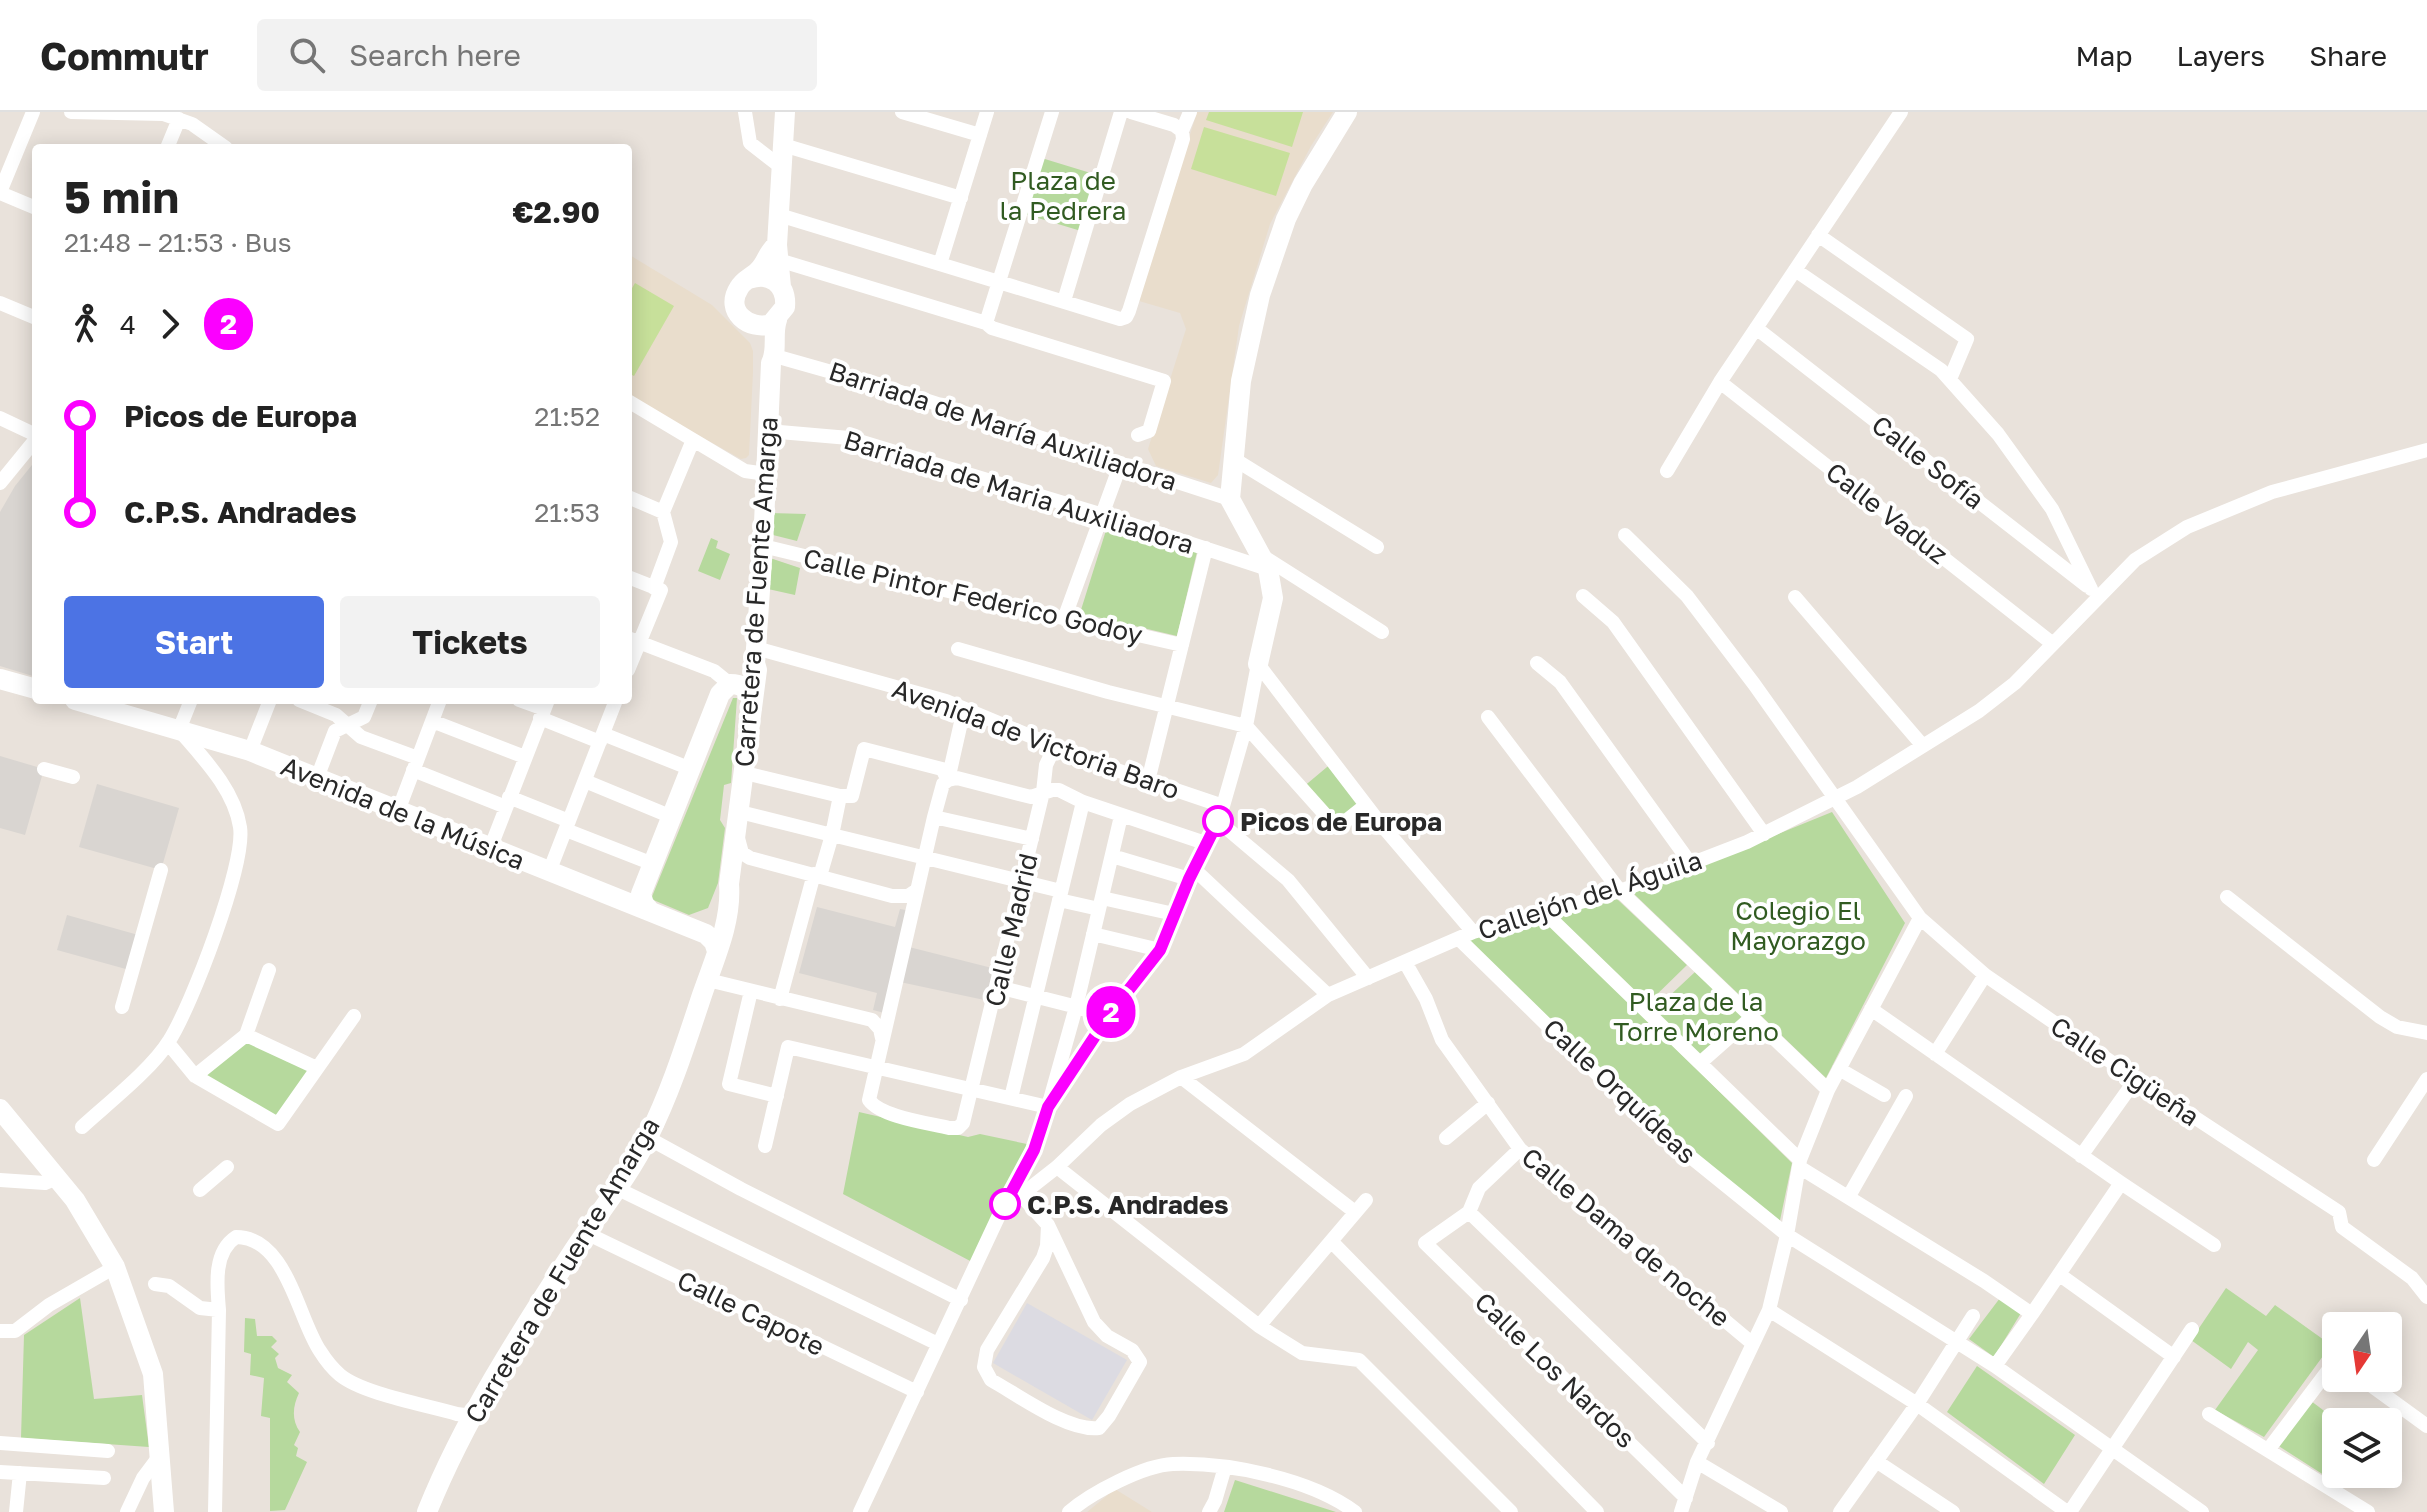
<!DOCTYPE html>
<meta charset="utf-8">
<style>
:root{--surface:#fff;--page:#f2f2f2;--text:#222;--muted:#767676;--line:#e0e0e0;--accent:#4c73e4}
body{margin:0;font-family:"Golos Text",sans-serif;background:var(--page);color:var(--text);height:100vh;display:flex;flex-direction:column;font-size:30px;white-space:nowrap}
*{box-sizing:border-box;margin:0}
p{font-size:26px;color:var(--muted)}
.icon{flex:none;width:44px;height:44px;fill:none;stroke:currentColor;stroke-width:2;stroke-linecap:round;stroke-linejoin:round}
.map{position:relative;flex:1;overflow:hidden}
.details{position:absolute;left:32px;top:32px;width:600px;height:560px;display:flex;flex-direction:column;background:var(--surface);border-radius:8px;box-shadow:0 4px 20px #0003}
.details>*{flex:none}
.badge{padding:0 16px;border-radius:26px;font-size:28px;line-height:52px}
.needle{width:52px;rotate:193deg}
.fabs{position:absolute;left:2322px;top:1200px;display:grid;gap:16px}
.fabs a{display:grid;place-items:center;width:80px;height:80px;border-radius:8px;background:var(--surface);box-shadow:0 4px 20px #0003;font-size:40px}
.map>.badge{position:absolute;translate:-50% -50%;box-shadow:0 0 0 4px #fff}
.legs{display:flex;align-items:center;gap:12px;height:88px;padding:0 32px;font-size:26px}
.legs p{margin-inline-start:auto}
.overview{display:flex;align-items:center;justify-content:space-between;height:136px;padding:0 32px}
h1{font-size:44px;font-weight:700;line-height:60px}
.primary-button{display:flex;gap:16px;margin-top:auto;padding:16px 32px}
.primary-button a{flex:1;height:92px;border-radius:8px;background:var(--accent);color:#fff;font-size:32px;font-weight:700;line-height:92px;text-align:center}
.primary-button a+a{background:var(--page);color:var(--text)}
ul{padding:0 32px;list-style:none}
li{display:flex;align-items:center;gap:28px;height:96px;font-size:30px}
li i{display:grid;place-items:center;width:12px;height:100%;margin:0 10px;background:currentColor}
li i::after{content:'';width:20px;height:20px;margin:-10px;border:6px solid;border-radius:50%;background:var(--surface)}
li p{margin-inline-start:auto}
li:first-child i{background:linear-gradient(#0000 50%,currentColor 0)}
li:last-child i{background:linear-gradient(currentColor 50%,#0000 0)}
header{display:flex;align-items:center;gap:48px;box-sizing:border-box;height:112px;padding:0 40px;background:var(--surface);border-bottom:2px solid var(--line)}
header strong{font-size:38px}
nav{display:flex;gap:44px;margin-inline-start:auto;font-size:28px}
.search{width:560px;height:72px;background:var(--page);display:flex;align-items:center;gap:20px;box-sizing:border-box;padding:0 28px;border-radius:8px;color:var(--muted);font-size:30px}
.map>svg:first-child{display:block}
.industrial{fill:#dcdbe2}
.education{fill:#e9ddcc}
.green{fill:#b6d99d}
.pitch{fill:#c7e09a}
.plaza{fill:#d9d5d1}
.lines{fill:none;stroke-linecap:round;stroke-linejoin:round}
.street{stroke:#fff;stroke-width:14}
.secondary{stroke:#fff;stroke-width:20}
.line-1-casing{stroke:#fff;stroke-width:18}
.line-1{stroke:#fb00ff;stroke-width:12}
.stop-1-dot{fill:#fff;stroke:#fb00ff;stroke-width:4}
.labels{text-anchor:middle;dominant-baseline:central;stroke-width:8;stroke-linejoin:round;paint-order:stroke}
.park-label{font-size:26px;fill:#315b21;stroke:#fff}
.street-label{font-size:26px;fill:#282828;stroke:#fff}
.stop-label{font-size:26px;font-weight:bold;fill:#282828;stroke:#fff;text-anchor:start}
</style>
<header>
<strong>Commutr</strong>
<div class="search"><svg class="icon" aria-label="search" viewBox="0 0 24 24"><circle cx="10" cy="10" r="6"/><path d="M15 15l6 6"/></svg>Search here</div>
<nav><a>Map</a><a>Layers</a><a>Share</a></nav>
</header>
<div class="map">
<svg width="2427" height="1400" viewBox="0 0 2427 1400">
<rect width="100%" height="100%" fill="#e9e2db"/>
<path class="industrial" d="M1027 1191 1127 1248 1092 1308 993 1251Z"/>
<path class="education" d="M1197 0H1333L1311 34 1270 112 1239 214 1218 363 1211 371 1156 354 1148 337 1186 217 1180 201 1139 189Z
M628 142 712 193 750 231 753 239V260L749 343 746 346 741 347 628 284Z
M1115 1377 1152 1400H1087Z"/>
<path class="green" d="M1035 44 1107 66 1091 122 1018 100Z
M770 401 806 402 797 429 769 422Z
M1108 412 1197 440 1177 524 1080 501Z
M711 426 718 429 716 436 730 442 720 468 698 459Z
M767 445 800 456 795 483 768 477Z
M733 586H737L731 671 724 673 720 708 725 716 718 771 708 796 689 803 651 787Z
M1333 650 1366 693 1337 716 1302 676Z
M1832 700 1905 811 1826 966 1633 781Z
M1617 787 1687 853 1645 894 1553 803Z
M1542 805 1792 1051 1779 1113 1621 978 1467 827Z
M1695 860 1744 905 1697 949 1649 903Z
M246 930 309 958 278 1005 204 965Z
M859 1000 968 1025 980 1022 1027 1032 974 1151 843 1082Z
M2226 1176 2266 1204 2275 1193 2331 1233 2264 1325 2215 1298 2258 1238 2248 1230 2231 1257 2191 1228Z
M80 1186 94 1287 142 1283 149 1335 21 1326 24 1223Z
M2000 1186 2021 1201 1994 1245 1969 1227Z
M245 1206 255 1207 257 1224H272L277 1229 271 1235 279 1242 275 1246 278 1256 292 1263 287 1270 299 1281C293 1294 291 1307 300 1320L294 1333 298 1336 296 1344 307 1350 285 1398 270 1399V1306L261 1304 264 1266 250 1263 251 1242 244 1240Z
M1977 1254 2075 1323 2044 1372 1947 1300Z
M2307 1286 2339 1310H2336V1352L2327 1365 2274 1331Z
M1235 1368 1336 1400H1224Z"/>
<path class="pitch" d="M1209 0H1303L1292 35 1206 8Z
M1204 15 1290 41 1276 84 1191 57Z
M635 171 674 194 634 264 628 261V183Z"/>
<path class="plaza" d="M36 348V565L0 554V400L15 374Z
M0 644 44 657 25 723 0 716Z
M97 672 179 696 161 758 79 735Z
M817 795 895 815 900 797 917 800 909 835 996 857 989 889 900 870 892 903 873 898 877 881 799 861Z
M67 803 142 824 133 859 57 838Z"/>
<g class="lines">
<path class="street" d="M71 0 163 2 192 12 226 36
M745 0 750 31 781 55
M902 0 980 23
M1052 0 986 211 992 216 1164 269 1149 319 1138 323
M1131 0 1174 13 1182 19
M783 33 961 86
M167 36 179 7
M0 80 33 0
M0 81 36 96
M779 103 1120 207 1126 205 1129 199 1183 27 1182 19 1190 0
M1818 123 1967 227 1950 267
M772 146 986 211
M940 152 987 0
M1795 158 1941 258 1998 322 2052 397 2091 477
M1064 189 1121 0
M0 191 36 206
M1756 216 2087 474
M775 244 888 276 1230 387
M1720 270 2053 532
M628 289 745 359 767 362
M0 306 36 323
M768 319 849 326 1103 403 1268 457
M1234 347 1377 435
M1667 359 1720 270 1901 0
M0 371 36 327
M628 385 663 400
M1625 423 1687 484 1754 572 1920 806 1985 863 2136 967 2339 1100 2342 1115 2412 1166 2427 1185
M763 434 1006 493 1182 533
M1261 443 1382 520
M628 465 661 478 628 558
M654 476 671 430 663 400 693 328
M1583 484 1613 510 1764 722
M1795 485 1923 634
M1064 507 1121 351
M628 526 714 559 730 572
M756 536 946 589 1090 649 1223 694
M958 537 1108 580 1246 614 1337 716 1366 693
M1537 551 1560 570 1691 752
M1258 552 1379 710 1473 820
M299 588 336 603 361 625 418 646
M519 588 544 597
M964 597 948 668 943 672 934 705 869 988C881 1005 928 1011 949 1016H958L963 1011 1043 680 1046 653 1055 634
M1488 605 1620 779 1828 978
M540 606 600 630
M432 609 525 645
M603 622 691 657
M250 639 270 588
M44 657 73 665
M413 658 506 695
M745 661 840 684H852L864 637 942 657 948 668
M317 666 335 619 364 605 371 588
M948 668 957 666 1031 685 1052 678H1059L1083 690 1208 732
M585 669 672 705
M1148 669 1206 436
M509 685 569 709
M398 699 440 588
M740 700 832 723 840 684
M934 705 1032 727
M1218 709 1288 768 1368 866
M566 718 653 752
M738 726 742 741 750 746 892 784H908L917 778
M490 737 548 588
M1112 744 1189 767
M1194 757 1328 883
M549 760 616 588
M820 764 832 723 1061 779
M2227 785 2380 905 2397 915 2427 921
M1102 786 1174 802
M1059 788 1099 797
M1544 800 1800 1048
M1093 822 1160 838
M1459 827 1640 1004 1787 1123 1995 1254 2202 1400
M1405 850 1426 887 1442 928 1520 1037 1753 1232
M708 868 872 908 880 917 882 926
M998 875 1109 903
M751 879 729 972 777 984
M780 887 814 762
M122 895 161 758
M1871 897 2121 1071 2214 1133
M246 923 317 956
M168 931 195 964 278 1012 354 904
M1935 942 1985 863
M1700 951 1752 905
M1839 957 1884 983
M195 964 246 923 269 858
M1181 965 1355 1100
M1011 986 1083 690
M82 1015C107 992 152 957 169 929 191 895 246 752 240 715 234 677 203 646 179 618L191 588
M648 1026 741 1077 961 1188
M1446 1026 1488 991
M765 1034 788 935 1048 995 1076 895 1121 704
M1520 1037 1479 1076 1469 1100 1425 1131 1686 1386
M2081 1044 2136 967
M2374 1048 2427 967
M1057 1055 1259 1214 1302 1241 1359 1248 1511 1400
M1799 1055 1984 1169 2032 1202 1995 1254
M0 1068 45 1071 57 1066
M616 1076 938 1232
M200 1078 227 1055
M1020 1082 1048 1113 1094 1210 1107 1224 1132 1238 1140 1250 1109 1304 1099 1316C1068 1320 1018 1283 991 1268L984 1255 987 1238 1043 1146 1047 1134 1048 1113
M1849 1084 1906 984
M1001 1099 1057 1055 1101 1013 1130 992 1181 965 1244 942 1328 883 1473 820 1620 779 1747 730 1857 675 1979 599 2015 571 2135 448 2187 415 2272 380 2427 338
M1469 1100 1708 1331
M586 1121 917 1280
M1332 1130 1597 1400
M2060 1163 2174 1245
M155 1172 169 1174 200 1196 219 1198
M1769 1198 1917 1292 2067 1400
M2032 1202 2121 1071
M1259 1214 1366 1088
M0 1219H15L49 1193 115 1155
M2361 1266 2427 1314
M2209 1302 2368 1400
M0 1331 108 1339
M2268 1338 2336 1248
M1876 1349 1953 1400
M1697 1350 1781 1400
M0 1360 104 1366
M16 1400 20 1361
M127 1400 143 1366 161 1342
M215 1400 219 1198C217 1174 213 1140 236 1125 287 1125 298 1207 320 1239 325 1247 333 1257 340 1263 363 1282 427 1293 457 1302L472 1304
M860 1400 1001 1099 1034 1038 1048 995 1109 903 1160 838 1223 694 1246 614 1258 552
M1069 1400C1091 1381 1144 1353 1173 1352 1228 1350 1311 1367 1355 1400
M1209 1400 1215 1389 1225 1355
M1681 1400 1697 1350 1769 1198 1787 1123 1800 1048 1828 978 1920 806
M1840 1400 1917 1292 1973 1204
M2070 1400 2192 1217"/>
<path class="secondary" d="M749 167C770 159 787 173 785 195L771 212C749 219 724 199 739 176 743 168 752 165 758 159 767 151 767 140 777 133
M781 175 777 133 785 0
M1258 552 1273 486 1268 457 1230 387 1241 269 1260 183 1286 107 1303 72 1347 0
M0 567 36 577
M75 588 250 639 706 822 714 830 717 839
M651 800 644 792 641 782 720 582 730 572C741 572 748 576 752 586
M0 997 75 1088 115 1155 153 1262 164 1400
M427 1400C464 1308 518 1224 572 1141 597 1103 628 1066 648 1025 671 979 686 931 702 883 714 848 732 810 729 772L757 558 755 551 763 434 771 251C778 238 772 222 777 208"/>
</g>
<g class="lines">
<g class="line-1-casing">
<path id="line-1" d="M1005 1092 1034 1038 1048 995 1109 903 1160 838 1189 767 1218 709"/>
</g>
<use href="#line-1" class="line-1"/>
</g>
<g class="stop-1-dot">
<circle cx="1218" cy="709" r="14"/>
<circle cx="1005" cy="1092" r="14"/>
</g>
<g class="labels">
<g class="park-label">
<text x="1063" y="68">Plaza de<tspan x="1063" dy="30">la Pedrera</tspan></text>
<text x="1798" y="798">Colegio El<tspan x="1798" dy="30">Mayorazgo</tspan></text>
<text x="1696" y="889">Plaza de la<tspan x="1696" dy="30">Torre Moreno</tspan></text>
</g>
<g class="street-label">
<text transform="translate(1003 314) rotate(18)">Barriada de María Auxiliadora</text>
<text transform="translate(1928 350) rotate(38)">Calle Sofía</text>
<text transform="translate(1019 380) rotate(17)">Barriada de Maria Auxiliadora</text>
<text transform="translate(1887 401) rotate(38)">Calle Vaduz</text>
<text transform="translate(756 480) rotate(-86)">Carretera de Fuente Amarga</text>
<text transform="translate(973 484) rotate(13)">Calle Pintor Federico Godoy</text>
<text transform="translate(1036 627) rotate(20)">Avenida de Victoria Baro</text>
<text transform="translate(403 701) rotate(22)">Avenida de la Música</text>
<text transform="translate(1590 783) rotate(-18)">Callejón del Águila</text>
<text transform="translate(1011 818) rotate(-77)">Calle Madrid</text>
<text transform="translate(2125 959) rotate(34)">Calle Cigüeña</text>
<text transform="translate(1620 979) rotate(43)">Calle Orquídeas</text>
<text transform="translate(1626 1125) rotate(40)">Calle Dama de noche</text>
<text transform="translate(562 1158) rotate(-59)">Carretera de Fuente Amarga</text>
<text transform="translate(751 1201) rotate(26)">Calle Capote</text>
<text transform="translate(1555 1258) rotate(44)">Calle Los Nardos</text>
</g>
<g class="stop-label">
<text x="1240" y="709">Picos de Europa</text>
<text x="1027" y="1092">C.P.S. Andrades</text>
</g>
</g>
</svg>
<div class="fabs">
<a><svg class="needle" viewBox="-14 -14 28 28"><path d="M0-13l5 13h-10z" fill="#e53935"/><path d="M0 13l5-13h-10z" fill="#767676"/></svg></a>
<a><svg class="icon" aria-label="layers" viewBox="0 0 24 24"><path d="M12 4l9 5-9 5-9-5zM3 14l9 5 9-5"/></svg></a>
</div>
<b class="badge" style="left:1111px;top:900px;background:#fb00ff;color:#fff">2</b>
<section class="details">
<div class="overview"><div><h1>5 min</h1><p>21:48 – 21:53 · Bus</p></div><b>€2.90</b></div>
<div class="legs"><svg class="icon" aria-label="walk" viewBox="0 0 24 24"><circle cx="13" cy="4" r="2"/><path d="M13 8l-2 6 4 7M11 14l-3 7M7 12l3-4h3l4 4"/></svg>4<svg class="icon" aria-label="forward" viewBox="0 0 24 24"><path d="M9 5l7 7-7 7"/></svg><b class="badge" style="background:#fb00ff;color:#fff">2</b></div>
<ul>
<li><i style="color:#fb00ff"></i><b>Picos de Europa</b><p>21:52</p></li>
<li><i style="color:#fb00ff"></i><b>C.P.S. Andrades</b><p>21:53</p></li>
</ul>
<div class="primary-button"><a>Start</a><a>Tickets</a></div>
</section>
</div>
